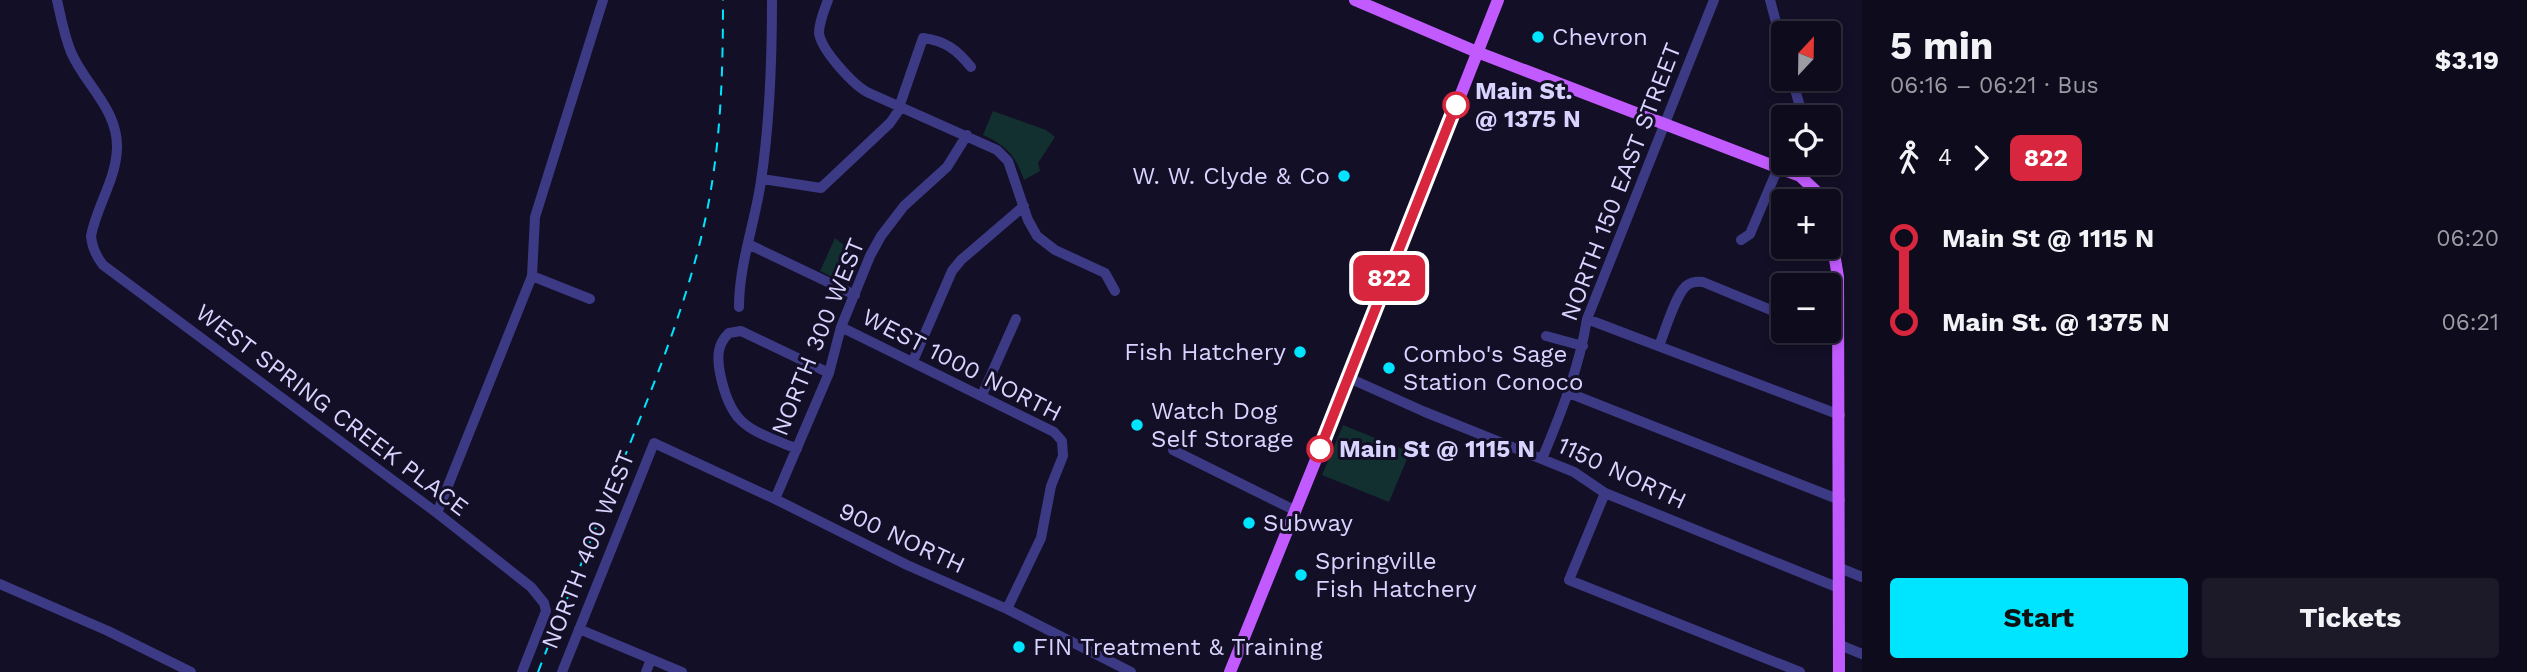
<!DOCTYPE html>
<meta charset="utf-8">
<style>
:root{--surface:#0e0b1c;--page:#1c1929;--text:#f1f3f6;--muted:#9b9ba3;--line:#2e2b3b;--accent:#00e5ff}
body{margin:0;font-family:"Work Sans",sans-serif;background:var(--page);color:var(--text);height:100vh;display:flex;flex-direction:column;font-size:26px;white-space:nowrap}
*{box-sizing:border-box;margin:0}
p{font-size:23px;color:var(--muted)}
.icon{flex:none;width:38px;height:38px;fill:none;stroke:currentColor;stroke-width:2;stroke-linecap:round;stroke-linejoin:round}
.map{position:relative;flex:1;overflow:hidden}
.drawer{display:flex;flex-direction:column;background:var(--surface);width:665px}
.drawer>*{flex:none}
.badge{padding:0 14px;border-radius:10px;font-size:24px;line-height:46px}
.needle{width:46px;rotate:22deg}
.controls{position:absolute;left:1771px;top:21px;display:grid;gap:14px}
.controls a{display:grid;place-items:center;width:70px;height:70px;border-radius:7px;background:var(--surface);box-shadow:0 4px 10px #0003,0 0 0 2px var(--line);font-size:35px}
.map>.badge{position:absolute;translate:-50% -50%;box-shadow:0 0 0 4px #fff}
.legs{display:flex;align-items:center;gap:10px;height:77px;padding:0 28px;font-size:23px}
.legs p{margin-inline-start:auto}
.head{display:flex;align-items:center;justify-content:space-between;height:119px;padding:0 28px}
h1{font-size:38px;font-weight:700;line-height:52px}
.primary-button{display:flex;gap:14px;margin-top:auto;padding:14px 28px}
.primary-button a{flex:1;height:80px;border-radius:7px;background:var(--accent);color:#111;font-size:28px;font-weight:700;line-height:80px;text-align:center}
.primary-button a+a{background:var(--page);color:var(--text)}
ul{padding:0 28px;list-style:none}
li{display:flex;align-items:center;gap:24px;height:84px;font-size:26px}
li i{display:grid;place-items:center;width:10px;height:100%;margin:0 9px;background:currentColor}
li i::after{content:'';width:18px;height:18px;margin:-9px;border:5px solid;border-radius:50%;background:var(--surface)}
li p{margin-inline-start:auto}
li:first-child i{background:linear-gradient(#0000 50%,currentColor 0)}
li:last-child i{background:linear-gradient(currentColor 50%,#0000 0)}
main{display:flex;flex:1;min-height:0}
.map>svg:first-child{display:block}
.green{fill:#12302f}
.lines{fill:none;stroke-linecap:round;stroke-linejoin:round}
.minor{stroke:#3d3a85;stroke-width:10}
.major{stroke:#c25bff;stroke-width:12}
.rail{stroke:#00e5ff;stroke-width:2;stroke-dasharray:10 9;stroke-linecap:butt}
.line-1-casing{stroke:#fff;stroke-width:16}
.line-1{stroke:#d7263d;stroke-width:10}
.poi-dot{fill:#00e5ff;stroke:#130f26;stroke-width:2.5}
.stop-1-dot{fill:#fff;stroke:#d7263d;stroke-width:3.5}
.labels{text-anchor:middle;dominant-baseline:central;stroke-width:6;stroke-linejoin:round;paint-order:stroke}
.poi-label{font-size:24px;fill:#d9d4ff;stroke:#130f26;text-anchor:start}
.stop-label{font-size:24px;font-weight:bold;fill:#d9d4ff;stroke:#130f26;text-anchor:start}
.street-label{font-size:24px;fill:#d9d4ff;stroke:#130f26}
</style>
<main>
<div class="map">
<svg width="1862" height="672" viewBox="0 0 1862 672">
<rect width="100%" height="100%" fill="#130f26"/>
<path class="green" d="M993 111 1046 130 1055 137 1038 163 1040 171 1024 180C1016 156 1006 145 983 135Z
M835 238 861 259 850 283 847 284 820 271Z
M1343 425 1410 452 1389 502 1322 475Z"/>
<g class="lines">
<path class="minor" d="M57 0C61 18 64 35 71 52 85 85 118 109 117 148 116 180 97 205 91 236 92 247 96 256 103 265L437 513 531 587 544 603 546 611 522 672
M828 0C824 11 819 22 819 33 821 50 854 86 869 93L997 150 1008 161 1028 220 1037 236 1055 250 1105 273 1115 291
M1770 0 1783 48
M1792 79 1803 117
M1800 176 1804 163
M762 179 821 188 890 123 897 113 923 38C946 41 957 50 971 67
M1741 240 1750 234 1778 168
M748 244 855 295
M532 276 590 299
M739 307C739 264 755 223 761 181 770 121 772 61 772 0
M1587 319 1840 415
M841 327 1054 432 1062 441 1063 456 1051 486 1041 538 1007 609
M1823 331 1838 337
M1546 336 1583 346
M1659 346C1665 331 1675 296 1686 286 1691 282 1696 281 1703 282L1783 315
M913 361 952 271 961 260 1024 206
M1349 378 1425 412 1574 472 1605 493 1839 588
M1569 393 1840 500
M982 395 1016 319
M797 449C750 429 731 428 720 373 717 358 717 344 729 333L741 331 829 373
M1173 450 1294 510
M1542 459C1561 413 1579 369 1587 319L1714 0
M1605 493 1569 580 1800 672
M775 499 829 373 841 327 870 256 881 236 904 206 947 167 967 135
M437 513 532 276 535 217 603 0
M1840 568 1862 577
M0 584 108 631 191 672
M579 629 682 672
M1840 645 1862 654
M562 672 654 443 775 499 907 565 1007 609 1131 672
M646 672 651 659"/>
<path class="major" d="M1355 0 1477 52 1800 176 1818 193 1821 201
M1829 223 1838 277 1839 672
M1230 672 1349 378 1498 0"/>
<path class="rail" d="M538 672C567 598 597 525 627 451 658 374 689 297 706 216 721 144 723 73 723 0"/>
</g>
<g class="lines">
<g class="line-1-casing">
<path id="line-1" d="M1320 449 1456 105"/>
</g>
<use href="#line-1" class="line-1"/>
</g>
<g class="poi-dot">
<circle cx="1538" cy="37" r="7"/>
<circle cx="1344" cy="176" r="7"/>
<circle cx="1300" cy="352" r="7"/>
<circle cx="1389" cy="368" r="7"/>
<circle cx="1137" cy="425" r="7"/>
<circle cx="1249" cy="523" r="7"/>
<circle cx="1301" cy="575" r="7"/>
<circle cx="1019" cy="647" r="7"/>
</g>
<g class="stop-1-dot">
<circle cx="1456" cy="105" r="12"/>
<circle cx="1320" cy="449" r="12"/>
</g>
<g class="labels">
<g class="poi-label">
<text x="1552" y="37">Chevron</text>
<text x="1330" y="176" text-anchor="end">W. W. Clyde &amp; Co</text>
<text x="1286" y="352" text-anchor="end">Fish Hatchery</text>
<text x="1403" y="354">Combo's Sage<tspan x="1403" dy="28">Station Conoco</tspan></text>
<text x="1151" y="411">Watch Dog<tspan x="1151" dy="28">Self Storage</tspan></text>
<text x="1263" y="523">Subway</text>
<text x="1315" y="561">Springville<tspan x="1315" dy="28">Fish Hatchery</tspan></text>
<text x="1033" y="647">FIN Treatment &amp; Training</text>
</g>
<g class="stop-label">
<text x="1475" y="91">Main St.<tspan x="1475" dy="28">@ 1375 N</tspan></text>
<text x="1339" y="449">Main St @ 1115 N</text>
</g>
<g class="street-label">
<text transform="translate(1621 182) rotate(-69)">NORTH 150 EAST STREET</text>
<text transform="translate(818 337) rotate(-68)">NORTH 300 WEST</text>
<text transform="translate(962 365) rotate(27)">WEST 1000 NORTH</text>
<text transform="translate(332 410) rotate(37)">WEST SPRING CREEK PLACE</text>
<text transform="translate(1622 473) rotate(25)">1150 NORTH</text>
<text transform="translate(902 538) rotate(25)">900 NORTH</text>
<text transform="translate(588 550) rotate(-68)">NORTH 400 WEST</text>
</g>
</g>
</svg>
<div class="controls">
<a><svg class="needle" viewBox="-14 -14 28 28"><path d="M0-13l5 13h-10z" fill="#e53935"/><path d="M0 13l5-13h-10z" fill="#9b9ba3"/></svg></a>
<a><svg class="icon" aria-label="locate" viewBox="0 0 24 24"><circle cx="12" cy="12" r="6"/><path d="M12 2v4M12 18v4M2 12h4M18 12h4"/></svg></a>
<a>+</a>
<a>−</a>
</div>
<b class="badge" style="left:1389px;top:278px;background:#d7263d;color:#fff">822</b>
</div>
<section class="drawer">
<div class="head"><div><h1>5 min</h1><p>06:16 – 06:21 · Bus</p></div><b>$3.19</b></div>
<div class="legs"><svg class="icon" aria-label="walk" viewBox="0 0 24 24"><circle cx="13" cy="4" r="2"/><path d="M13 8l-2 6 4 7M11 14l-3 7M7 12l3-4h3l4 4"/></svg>4<svg class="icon" aria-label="forward" viewBox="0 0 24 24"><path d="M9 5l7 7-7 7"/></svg><b class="badge" style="background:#d7263d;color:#fff">822</b></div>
<ul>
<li><i style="color:#d7263d"></i><b>Main St @ 1115 N</b><p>06:20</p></li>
<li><i style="color:#d7263d"></i><b>Main St. @ 1375 N</b><p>06:21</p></li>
</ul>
<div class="primary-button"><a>Start</a><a>Tickets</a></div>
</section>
</main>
